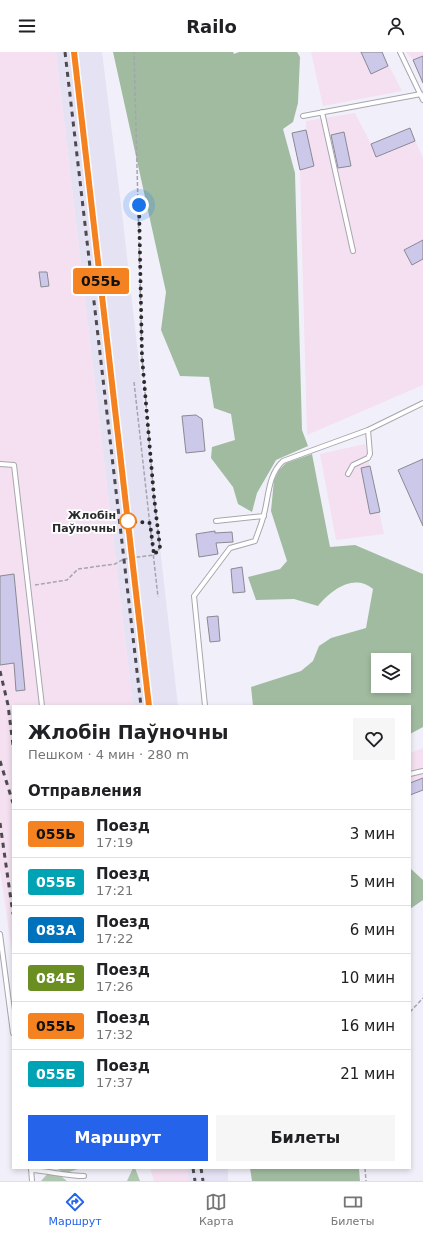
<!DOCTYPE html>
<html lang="ru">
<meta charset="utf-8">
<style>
:root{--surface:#fff;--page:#f6f6f6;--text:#202124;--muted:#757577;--line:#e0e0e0;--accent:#2563eb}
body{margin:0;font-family:"DejaVu Sans",sans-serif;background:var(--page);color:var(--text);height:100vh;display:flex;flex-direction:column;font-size:15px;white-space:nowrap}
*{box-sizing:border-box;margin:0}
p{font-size:13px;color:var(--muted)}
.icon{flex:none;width:22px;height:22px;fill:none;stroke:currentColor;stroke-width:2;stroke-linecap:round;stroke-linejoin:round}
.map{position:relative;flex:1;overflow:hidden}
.sheet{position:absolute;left:12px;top:653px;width:399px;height:464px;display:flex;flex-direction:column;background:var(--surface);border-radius:0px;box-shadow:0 2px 6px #0003}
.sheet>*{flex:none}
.badge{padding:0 8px;border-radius:3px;font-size:14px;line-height:26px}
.controls{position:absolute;left:371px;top:601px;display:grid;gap:8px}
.controls a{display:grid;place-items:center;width:40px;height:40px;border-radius:0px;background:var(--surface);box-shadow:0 2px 6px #0003;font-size:20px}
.you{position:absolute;width:20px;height:20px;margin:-10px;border:3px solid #fff;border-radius:50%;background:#1a73e8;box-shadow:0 0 0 6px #1a73e833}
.map>.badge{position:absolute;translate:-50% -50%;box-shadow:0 0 0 2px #fff}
h2{padding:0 16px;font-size:15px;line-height:36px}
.round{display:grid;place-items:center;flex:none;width:42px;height:42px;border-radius:0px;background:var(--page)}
.overview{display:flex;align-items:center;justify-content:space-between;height:68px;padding:0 16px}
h1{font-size:19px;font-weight:700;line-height:30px}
.cta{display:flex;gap:8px;margin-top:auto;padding:8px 16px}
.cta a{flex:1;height:46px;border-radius:0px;background:var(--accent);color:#fff;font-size:16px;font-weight:700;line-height:46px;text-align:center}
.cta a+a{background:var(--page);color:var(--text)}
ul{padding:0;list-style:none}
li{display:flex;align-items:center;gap:12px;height:48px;padding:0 16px;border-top:1px solid var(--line)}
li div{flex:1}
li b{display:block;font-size:15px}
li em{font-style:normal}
li .badge{min-width:44px;font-weight:700;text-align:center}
header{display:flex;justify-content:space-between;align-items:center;height:52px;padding:0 16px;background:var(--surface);font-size:18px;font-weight:700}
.dock{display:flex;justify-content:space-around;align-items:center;height:56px;border-top:1px solid var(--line);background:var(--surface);font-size:11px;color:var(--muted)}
.dock a{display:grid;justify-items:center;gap:2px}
.dock .on{color:var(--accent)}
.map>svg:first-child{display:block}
.built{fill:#e4e2f3}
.industrial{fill:#f4e0f0}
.green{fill:#afc7af}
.forest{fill:#a1bba0;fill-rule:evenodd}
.building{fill:#ccc8ea;stroke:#8a8992}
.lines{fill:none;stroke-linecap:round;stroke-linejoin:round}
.lane-casing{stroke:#a7a6af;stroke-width:6}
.path{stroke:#a6a5ad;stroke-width:1.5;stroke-dasharray:4 2;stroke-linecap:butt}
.lane{stroke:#fff;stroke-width:4}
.rail{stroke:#4c4b50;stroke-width:3;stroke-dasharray:5 5;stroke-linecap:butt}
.line-casing{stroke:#fff;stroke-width:9}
.line{stroke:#f58220;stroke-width:6}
.walk{stroke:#2b2b2f;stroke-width:4;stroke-dasharray:0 7.2}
.stop-dot{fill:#fff;stroke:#f58220;stroke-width:2}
.labels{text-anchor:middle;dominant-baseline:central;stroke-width:3.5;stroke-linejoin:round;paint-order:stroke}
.stop-label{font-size:11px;font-weight:bold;fill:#2b2b2f;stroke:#fff;text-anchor:end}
</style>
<header><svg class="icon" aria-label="menu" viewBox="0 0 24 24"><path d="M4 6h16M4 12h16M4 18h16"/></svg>Railo<svg class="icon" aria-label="person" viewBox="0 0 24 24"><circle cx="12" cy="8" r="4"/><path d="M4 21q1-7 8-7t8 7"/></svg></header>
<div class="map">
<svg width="423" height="1129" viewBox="0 0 423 1129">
<rect width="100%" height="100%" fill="#f1f0fa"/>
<path class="built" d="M56 0H102L122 161 178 654H133Z
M187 1116H228V1129H188Z"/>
<path class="industrial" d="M0 0H56L133 654H13V907L0 817Z
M311 0H382L402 39 323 54Z
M406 0H423V31L413 8Z
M355 61 371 92 410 76 423 106V333L307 383 300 118 292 81 306 78V69Z
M365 392 384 482 336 488 320 402Z
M423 696V738L410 743V701Z
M150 1116H187L189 1129H154Z"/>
<path class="green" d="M55 1116H81L66 1121Z
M133 1116H135L140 1129H127Z
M49 1120 58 1122 67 1129H41Z"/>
<path class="forest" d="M113 0H233L234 2 239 0H297L300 5 298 51 293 70 283 77 295 121 302 378 308 394 276 408 257 441 252 460 238 452 233 435 211 406 212 395 235 388 231 362 214 356 209 325 180 324 161 278 166 240Z
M312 402 330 495 355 493 423 522V675L410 682V654H253L251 635 301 619 313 609 319 594 331 586 366 576 373 537C354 521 331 538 318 554L294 547 256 548 248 525 280 517 287 509 271 459 274 428 279 418 286 411ZM378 608H404V634H378Z
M410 816 423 828V848L410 857Z
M250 1116H359L360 1129H252Z"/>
<path class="building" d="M361 0H382L388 14 371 22Z
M423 4V31L413 8Z
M410 76 415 89 376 105 371 92Z
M306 78 314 114 300 118 292 81Z
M344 80 351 114 338 116 331 83Z
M423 188V207L412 213 404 198Z
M39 220H47L49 234 41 235Z
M196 363 202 367 205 399 186 401 182 364Z
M423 407V474L398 418Z
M370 414 380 460 370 462 361 416Z
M215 479V481L232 480 233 490 216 491 218 502 199 505 196 482Z
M242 515 245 540 233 541 231 517Z
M14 522 25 638 16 639 14 611 0 613V524Z
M218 564 220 589 210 590 207 565Z
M423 726V738L410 743V731Z"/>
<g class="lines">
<g class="lane-casing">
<path id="lane" d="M400 0 423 48
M322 60 353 199
M303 64 421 42
M0 412 14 413 42 654
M348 422 353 413 368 406 370 402 368 378
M216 469 264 464
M205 654 194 544 230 496 255 489C258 480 262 471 264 462 269 443 268 423 283 409L368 378 423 351
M410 722 423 719
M0 882 13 981
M31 1116 32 1129
M31 1118C49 1119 66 1124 84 1124"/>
</g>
<path class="path" d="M134 330 158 545
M35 533 67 528 78 517 115 512 124 507 154 503 160 496 154 445 142 305 134 0
M410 960 423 946
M365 1116 366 1129"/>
<use href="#lane" class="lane"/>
<path class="rail" d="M65 0 141 654
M74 0 149 654
M0 619 8 653 13 693
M0 709 13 751
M0 771 13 862
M193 1116 195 1129
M201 1116 203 1129"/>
</g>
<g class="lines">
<g class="line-casing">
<path id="line" d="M74 0 149 654"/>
</g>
<use href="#line" class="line"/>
<path class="walk" d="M128 469 150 471 154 503 160 496 154 445 142 305 139 153"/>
</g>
<circle class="stop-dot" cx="128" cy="469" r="8"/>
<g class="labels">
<g class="stop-label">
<text x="116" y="463">Жлобін<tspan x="116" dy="13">Паўночны</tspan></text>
</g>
</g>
</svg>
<div class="controls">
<a><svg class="icon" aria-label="layers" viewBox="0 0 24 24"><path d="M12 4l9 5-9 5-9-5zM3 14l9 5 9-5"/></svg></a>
</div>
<div class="you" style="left:139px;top:153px"></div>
<b class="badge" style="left:101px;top:229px;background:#f58220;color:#111">055Ь</b>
<section class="sheet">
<div class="overview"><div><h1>Жлобін Паўночны</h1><p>Пешком · 4 мин · 280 m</p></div><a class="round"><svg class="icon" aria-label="heart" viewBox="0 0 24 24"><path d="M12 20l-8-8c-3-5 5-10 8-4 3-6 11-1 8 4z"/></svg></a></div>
<h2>Отправления</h2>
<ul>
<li><span class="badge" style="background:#f58220;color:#111">055Ь</span><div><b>Поезд</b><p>17:19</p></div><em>3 мин</em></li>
<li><span class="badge" style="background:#00a3b4;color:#fff">055Б</span><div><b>Поезд</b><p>17:21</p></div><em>5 мин</em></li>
<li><span class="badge" style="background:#0072bc;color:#fff">083А</span><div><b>Поезд</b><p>17:22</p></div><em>6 мин</em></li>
<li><span class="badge" style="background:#6b8e23;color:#fff">084Б</span><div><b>Поезд</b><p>17:26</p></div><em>10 мин</em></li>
<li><span class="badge" style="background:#f58220;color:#111">055Ь</span><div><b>Поезд</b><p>17:32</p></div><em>16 мин</em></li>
<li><span class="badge" style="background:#00a3b4;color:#fff">055Б</span><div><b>Поезд</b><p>17:37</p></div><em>21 мин</em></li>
</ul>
<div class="cta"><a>Маршрут</a><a>Билеты</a></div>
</section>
</div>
<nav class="dock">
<a class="on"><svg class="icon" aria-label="directions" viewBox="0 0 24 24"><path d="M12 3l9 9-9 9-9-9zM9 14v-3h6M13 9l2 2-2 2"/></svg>Маршрут</a>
<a><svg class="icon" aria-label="map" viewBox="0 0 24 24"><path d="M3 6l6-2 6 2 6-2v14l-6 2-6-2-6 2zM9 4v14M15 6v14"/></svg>Карта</a>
<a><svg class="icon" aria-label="tickets" viewBox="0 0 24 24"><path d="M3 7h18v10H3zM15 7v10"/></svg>Билеты</a>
</nav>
